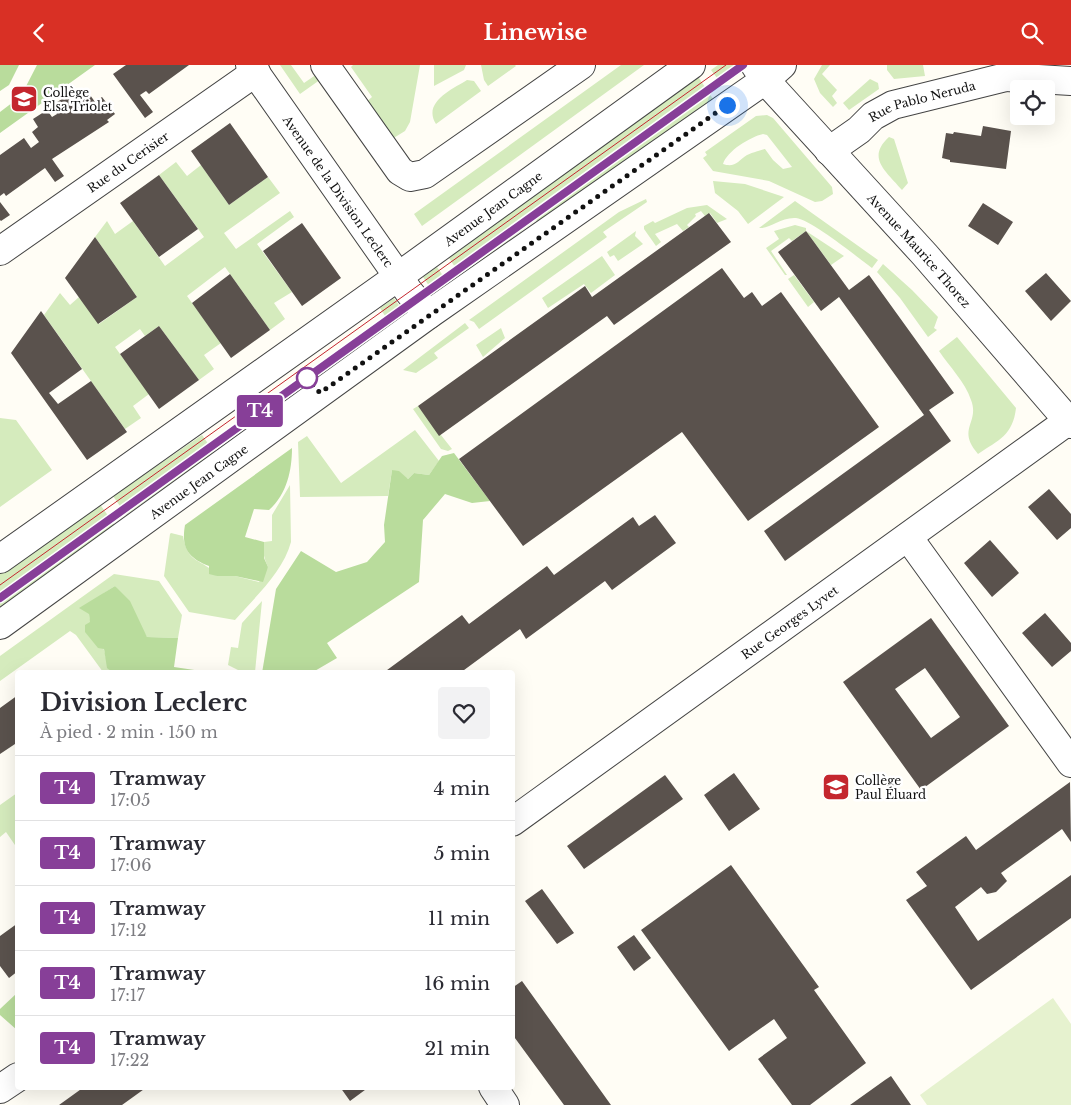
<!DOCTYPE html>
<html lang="fr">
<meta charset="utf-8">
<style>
:root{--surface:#fff;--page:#f2f2f3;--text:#2b2b33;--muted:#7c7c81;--line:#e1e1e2;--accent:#d93025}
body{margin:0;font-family:"Libre Baskerville",serif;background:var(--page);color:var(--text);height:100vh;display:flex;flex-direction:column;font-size:19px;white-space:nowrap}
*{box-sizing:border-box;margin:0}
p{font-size:16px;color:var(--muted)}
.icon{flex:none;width:28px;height:28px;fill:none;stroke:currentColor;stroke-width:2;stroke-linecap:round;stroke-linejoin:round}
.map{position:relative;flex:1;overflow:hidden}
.details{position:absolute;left:15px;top:605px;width:500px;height:420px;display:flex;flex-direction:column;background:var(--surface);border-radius:5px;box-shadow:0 5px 20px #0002}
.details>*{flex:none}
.badge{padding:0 10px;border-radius:4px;font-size:18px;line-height:32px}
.buttons{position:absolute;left:1010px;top:15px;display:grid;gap:10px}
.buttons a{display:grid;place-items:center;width:45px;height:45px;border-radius:5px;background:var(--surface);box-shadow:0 5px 20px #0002;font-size:25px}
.you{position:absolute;width:25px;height:25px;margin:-12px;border:4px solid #fff;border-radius:50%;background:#1a73e8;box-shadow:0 0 0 8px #1a73e833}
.map>.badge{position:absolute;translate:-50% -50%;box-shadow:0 0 0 2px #fff}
.round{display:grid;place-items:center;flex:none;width:52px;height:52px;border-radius:5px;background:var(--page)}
.overview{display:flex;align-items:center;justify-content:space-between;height:85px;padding:0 25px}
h1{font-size:24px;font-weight:700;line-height:38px}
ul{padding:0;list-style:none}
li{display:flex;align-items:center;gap:15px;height:65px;padding:0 25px;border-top:1px solid var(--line)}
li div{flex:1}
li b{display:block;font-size:19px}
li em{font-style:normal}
li .badge{min-width:55px;font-weight:700;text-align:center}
header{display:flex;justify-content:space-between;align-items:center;height:65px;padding:0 25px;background:var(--accent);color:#fff;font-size:22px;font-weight:700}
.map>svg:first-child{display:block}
.green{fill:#d5ebbd;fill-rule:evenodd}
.forest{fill:#b9dc9c}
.pitch{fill:#e6f2cf}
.building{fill:#5a524d;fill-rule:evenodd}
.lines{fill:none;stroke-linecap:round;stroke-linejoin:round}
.minor-casing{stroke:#444;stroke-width:30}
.minor{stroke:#fff;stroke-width:28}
.tram{stroke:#c4262e;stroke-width:1}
.line-casing{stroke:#fff;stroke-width:11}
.line{stroke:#873f98;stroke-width:8}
.walk{stroke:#111;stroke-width:5;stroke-dasharray:0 9}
.stop-dot{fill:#fff;stroke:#873f98;stroke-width:2.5}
.labels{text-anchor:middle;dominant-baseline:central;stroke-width:5;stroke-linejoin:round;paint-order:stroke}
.poi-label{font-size:12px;fill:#111;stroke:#fff;text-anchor:start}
.street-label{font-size:12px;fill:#111;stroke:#fff}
</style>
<header><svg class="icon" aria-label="back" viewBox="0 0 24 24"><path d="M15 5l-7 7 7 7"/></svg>Linewise<svg class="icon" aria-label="search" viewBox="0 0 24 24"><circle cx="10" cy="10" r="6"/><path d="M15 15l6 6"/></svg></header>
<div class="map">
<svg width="1071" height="1040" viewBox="0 0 1071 1040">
<rect width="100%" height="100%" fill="#fffdf5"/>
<path class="green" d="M280 0H291L304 18 320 7 324 12 300 29Z
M353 0H420L410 57 405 66 392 74 365 38 372 32 351 2Z
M434 0H466L464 5 434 21Z
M481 0H515L516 1 488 21 484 15Z
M621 0H644L422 161 414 149Z
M718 0H735L741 8 723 21 711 5Z
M822 0H830L822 9 837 25 832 31 837 38 833 42 820 28 814 14Z
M887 0H923L925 11 894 14 887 5Z
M695 7 715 37 541 161 536 155 461 211 449 193Z
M870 14 878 18 879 24 849 45 843 38Z
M467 15 474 16 481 26 436 59C422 37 453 24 467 15Z
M767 50 773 53 832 122 833 129 822 136 815 137 769 116 713 106 703 93 707 90 705 87 756 51ZM763 69 767 70 792 102 783 104 773 95 765 84C763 84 748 89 747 90 738 96 735 103 723 99 727 86 750 72 763 69Z
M889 72 894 74 908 118 902 125C886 106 866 93 889 72Z
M176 97 187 111 201 100 229 140 268 112 280 128 224 168 236 184 290 146 294 152 257 179 292 227 274 238 285 254 270 265 225 202 187 231 221 278 204 290 214 304 199 315 159 261 145 271 140 264 115 282 149 329 133 341 141 353 125 364 44 250 60 228 70 240 79 232 99 259 137 232 95 172 107 156 115 169 133 156 165 201 204 172 159 110Z
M713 116 745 119 784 132 748 159 738 146 715 128Z
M646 134 647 137 603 167 607 172 479 264 474 257 469 255 619 147Z
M795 136 878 195 872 203C857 192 812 155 796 153 780 152 770 164 759 163Z
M707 140 727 154 717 158 710 148 705 151 701 146 695 149 696 151 687 160 689 162 683 166 677 159 655 169 661 177 656 181 644 164V161L653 156 655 158 687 143Z
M795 160 806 163V166L844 191 831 200 806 166 792 176 789 173 771 186 787 210H785L766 183 779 174 774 166Z
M636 166 635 171 643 179 618 196 614 190 610 192 607 187Z
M602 191 615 210 591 228 584 219 548 243 542 233Z
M883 199 912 225 938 252 934 263 937 265 928 272 900 233 877 207Z
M437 202 448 218 434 228 423 212Z
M794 210 814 237 808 242 788 214Z
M394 233 405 249 390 259 380 243Z
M465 258 469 263 434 288 438 293 416 308 403 305Z
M501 263 505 273 483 292 476 280Z
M957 272 1016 343C1013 370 999 375 978 389 956 364 980 358 971 335 965 317 949 301 939 286Z
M418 341 452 384 448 386 441 384 413 344Z
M0 353 16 355 52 405 0 442Z
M415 365 439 396 429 410 414 408 408 414 392 405 388 431 300 432 298 377 307 371 341 418Z
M202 370 214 387 126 450 113 431Z
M290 420 291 477C283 507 255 532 235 555L189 547 164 511 170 469 171 468 183 471C188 501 202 492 217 511H235L259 517 268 502C264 493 262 486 264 477L272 476V450Z
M97 435 118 465 0 549V505Z
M114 509 159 516 182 550 178 573 147 572 115 521 104 528 89 549C90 563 101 572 104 585 107 594 106 601 112 607H103L76 570 70 566 0 616V591Z
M262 536 255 607H242L228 600 231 582 238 583 242 558Z
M17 728V783L6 767 0 772V740Z"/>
<path class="forest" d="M0 0H19L9 20 0 26Z
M37 0H95L0 68V47L21 31Z
M292 383C292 405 287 429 269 445L254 444 245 472 264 477V493L268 502 263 517 235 511H217L209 509V501C188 493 181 483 185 460Z
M454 388 490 436 472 438 445 429 423 455 419 517 327 578 337 593 313 607 262 608 276 524 301 486 336 507 367 497 385 477 384 460 392 405 399 406 408 414 414 408 429 410 442 391Z
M115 521 130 536 147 572 178 573 174 602 208 607H112L107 603 104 584 98 583 85 567V560L90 557 89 549 79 543Z
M17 928V965L0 950V944Z"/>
<path class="pitch" d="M1053 933 1071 959V1040H927L920 1030Z"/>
<path class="building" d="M126 0H189L149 29 146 26 140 30 153 47 145 53 113 9Z
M88 27 95 37 102 32 115 49 107 55 109 57 52 94 64 111 55 117 45 103 6 131 4 128 0 131V90L24 73 31 83 39 77 32 67 38 62 33 54 47 45 52 52 57 49 51 41 68 30 73 38Z
M230 58 268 112 229 140 191 86Z
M983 61 1011 66 1006 104 950 97V95L942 93 946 68 953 69 954 67 981 71Z
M159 110 198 164 159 192 120 138Z
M0 137 10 150 1 156 0 155Z
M983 138 1013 157 998 180 968 161Z
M709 148 731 177 614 260 607 251 439 371 418 341 585 221 592 232Z
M302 158 341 213 302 241 263 186Z
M806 166 849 225 869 210 954 328 929 345 951 376 785 496 764 466 924 350 839 232 821 246 778 187Z
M95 172 137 232 98 259 65 213Z
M722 203 744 233 752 227 762 241 781 227 879 362 748 456 682 367 523 481 459 394Z
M1046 208 1071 236 1051 256 1025 226Z
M230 209 270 265 231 293 192 238Z
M41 246 82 304 49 328 58 339 91 316 127 367 87 395 11 288Z
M159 261 199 315 159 344 120 289Z
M1049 424 1071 449V463L1057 475 1028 442Z
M655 450 676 478 612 525 605 516 526 574 520 564 460 608H383L462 550 469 559 547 501 554 510 633 452 639 461Z
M990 475 1019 508 992 532 964 498Z
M1045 548 1071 578V586L1052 602 1022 568Z
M931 553 1009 661 921 725 843 617ZM925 603 960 652 931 673 895 624Z
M18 630V677L0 689V643Z
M734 708 760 744 729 766 704 730Z
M665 710 683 734 584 804 567 781Z
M1070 717 1071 777 1062 764 1001 808 1007 816 996 827 987 829 981 822 955 842 978 876 1071 810V853L971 925 906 835 927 821 916 807 966 771 976 785Z
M731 800 819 922 814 925 866 998 810 1040H792L758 994 787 973 774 954 729 986 641 865Z
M542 824 574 868 557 879 525 836Z
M18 858V906L9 913 0 901V871Z
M634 870 651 893 634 906 617 882Z
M522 916 611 1040H564L512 969V923Z
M891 1011 911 1040H850L885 1015Z
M84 1022H147L122 1040H59Z
M340 1022H369L350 1036Z"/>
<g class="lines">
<g class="minor-casing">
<g id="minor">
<path id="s1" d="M250 0 409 227 428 250"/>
<path d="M325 0 400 106 410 112 425 109 581 0"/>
<path id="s2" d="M755 0 765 15 925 190 1071 359"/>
<path d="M1006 12 1071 16"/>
<path id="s3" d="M829 86 859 65 873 51 893 40 1006 12 1021 0"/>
<path id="s4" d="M0 186 256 7"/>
<path d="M908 472 1071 698"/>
<path id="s5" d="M0 494 399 211 691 0"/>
<path id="s6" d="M0 560 428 250 765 15 782 0"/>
<path id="s7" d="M512 757 1068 356"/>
<path d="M493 1022 505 1040"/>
<path d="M0 1024 18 1012"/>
</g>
</g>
<use href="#minor" class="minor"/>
<path class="tram" d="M0 520 726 0
M0 533 743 0"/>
</g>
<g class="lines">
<g class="line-casing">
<path id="line" d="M0 533 743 0"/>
</g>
<use href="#line" class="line"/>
<path class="walk" d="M307 313 320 328 727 40"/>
</g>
<defs>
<g id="school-square" transform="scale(1.4375)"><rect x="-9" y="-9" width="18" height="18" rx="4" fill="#c4262e" stroke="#fff"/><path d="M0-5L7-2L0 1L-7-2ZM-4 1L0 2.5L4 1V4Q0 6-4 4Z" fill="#fff"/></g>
</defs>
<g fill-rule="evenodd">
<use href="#school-square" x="24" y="34"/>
<use href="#school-square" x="836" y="722"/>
</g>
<circle class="stop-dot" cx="307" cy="313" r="10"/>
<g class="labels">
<g class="poi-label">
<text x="43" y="27">Collège<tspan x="43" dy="14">Elsa Triolet</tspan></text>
<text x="855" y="715">Collège<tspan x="855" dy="14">Paul Éluard</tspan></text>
</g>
<g class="street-label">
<text stroke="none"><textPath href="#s3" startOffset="108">Rue Pablo Neruda</textPath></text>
<text stroke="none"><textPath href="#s4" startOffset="156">Rue du Cerisier</textPath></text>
<text stroke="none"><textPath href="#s1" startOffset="154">Avenue de la Division Leclerc</textPath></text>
<text stroke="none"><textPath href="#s5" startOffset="605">Avenue Jean Cagne</textPath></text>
<text stroke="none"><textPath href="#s2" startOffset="248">Avenue Maurice Thorez</textPath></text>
<text stroke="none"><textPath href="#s6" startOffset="245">Avenue Jean Cagne</textPath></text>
<text stroke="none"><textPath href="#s7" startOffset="342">Rue Georges Lyvet</textPath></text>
</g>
</g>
</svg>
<div class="buttons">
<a><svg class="icon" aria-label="locate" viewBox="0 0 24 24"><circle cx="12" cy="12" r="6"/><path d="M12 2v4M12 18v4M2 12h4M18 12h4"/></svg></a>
</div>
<div class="you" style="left:727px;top:40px"></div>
<b class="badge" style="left:260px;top:346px;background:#873f98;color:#fff">T4</b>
<section class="details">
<div class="overview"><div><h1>Division Leclerc</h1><p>À pied · 2 min · 150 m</p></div><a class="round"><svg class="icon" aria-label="heart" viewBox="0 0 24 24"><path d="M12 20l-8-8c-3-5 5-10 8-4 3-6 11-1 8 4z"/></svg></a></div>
<ul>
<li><span class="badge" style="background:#873f98;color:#fff">T4</span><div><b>Tramway</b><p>17:05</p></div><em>4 min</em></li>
<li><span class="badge" style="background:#873f98;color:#fff">T4</span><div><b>Tramway</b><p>17:06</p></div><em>5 min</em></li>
<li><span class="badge" style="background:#873f98;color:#fff">T4</span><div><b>Tramway</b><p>17:12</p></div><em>11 min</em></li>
<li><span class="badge" style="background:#873f98;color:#fff">T4</span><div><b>Tramway</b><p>17:17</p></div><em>16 min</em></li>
<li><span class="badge" style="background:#873f98;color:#fff">T4</span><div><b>Tramway</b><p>17:22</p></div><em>21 min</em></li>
</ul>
</section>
</div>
